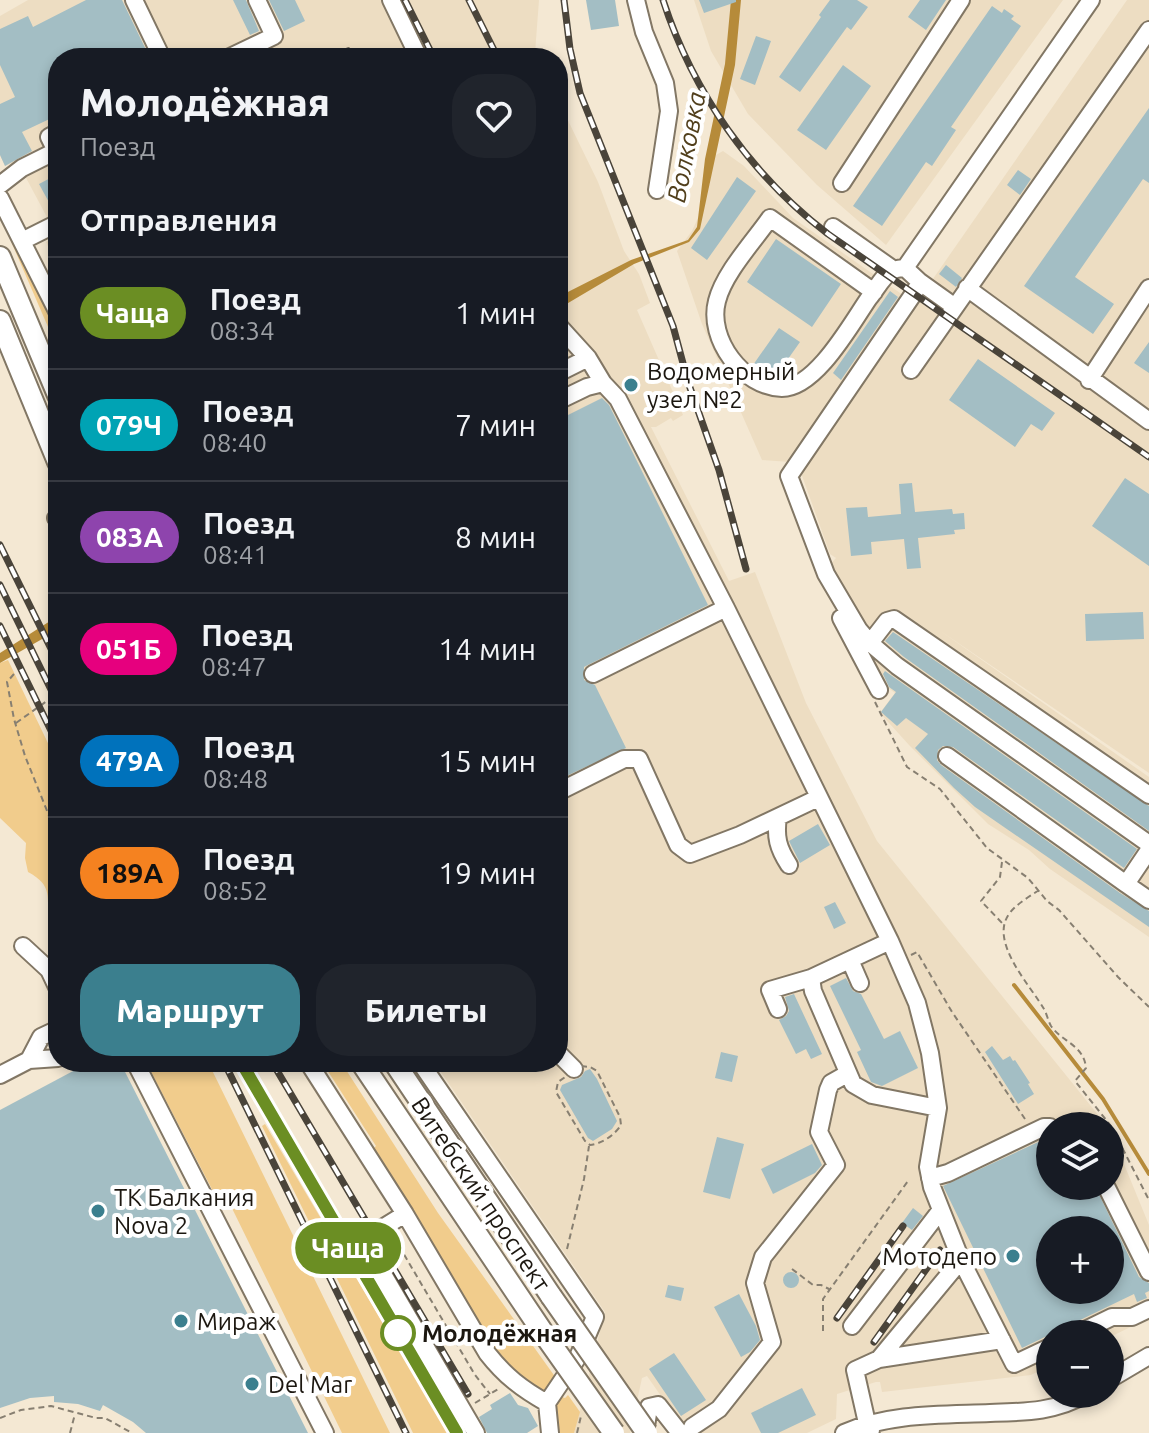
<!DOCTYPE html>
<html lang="ru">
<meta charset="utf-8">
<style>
:root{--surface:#171b24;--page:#20242c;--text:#f1f3f6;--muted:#9ea1a6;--line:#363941;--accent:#3b7f8e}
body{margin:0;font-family:Ubuntu,sans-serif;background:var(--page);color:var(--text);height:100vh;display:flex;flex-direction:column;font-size:30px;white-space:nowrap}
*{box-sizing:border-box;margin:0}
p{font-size:26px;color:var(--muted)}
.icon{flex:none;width:44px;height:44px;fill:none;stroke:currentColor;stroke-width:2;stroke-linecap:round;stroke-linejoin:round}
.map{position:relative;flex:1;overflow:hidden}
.sheet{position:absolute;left:48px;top:48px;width:520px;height:1024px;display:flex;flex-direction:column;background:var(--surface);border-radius:32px;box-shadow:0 4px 12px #0003}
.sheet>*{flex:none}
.badge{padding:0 16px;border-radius:26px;font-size:28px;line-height:52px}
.buttons{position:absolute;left:1036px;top:1112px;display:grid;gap:16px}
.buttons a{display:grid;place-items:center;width:88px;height:88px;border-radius:50%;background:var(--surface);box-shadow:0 4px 12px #0003;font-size:40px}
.map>.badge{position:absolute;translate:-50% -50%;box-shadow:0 0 0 4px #fff}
h2{padding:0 32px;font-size:30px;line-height:72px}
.round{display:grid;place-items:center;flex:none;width:84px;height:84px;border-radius:32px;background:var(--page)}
.summary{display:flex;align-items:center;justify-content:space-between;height:136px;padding:0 32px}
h1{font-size:38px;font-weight:800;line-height:60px}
.action{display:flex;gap:16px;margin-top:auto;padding:16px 32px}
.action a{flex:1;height:92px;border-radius:32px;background:var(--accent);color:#fff;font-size:32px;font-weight:800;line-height:92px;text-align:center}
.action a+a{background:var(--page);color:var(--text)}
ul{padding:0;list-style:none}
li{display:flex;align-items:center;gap:24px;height:112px;padding:0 32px;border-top:2px solid var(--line)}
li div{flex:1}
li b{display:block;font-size:30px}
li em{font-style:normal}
li .badge{min-width:88px;font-weight:700;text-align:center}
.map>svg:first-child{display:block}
.built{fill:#edddc2;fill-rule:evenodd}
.green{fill:#f1cc8c}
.water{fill:#b68b3a}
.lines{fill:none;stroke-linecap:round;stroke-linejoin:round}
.stream{stroke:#b68b3a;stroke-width:4}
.building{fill:#a3bec4;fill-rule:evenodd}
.minor-casing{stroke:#827765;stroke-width:20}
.major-casing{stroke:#827765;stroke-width:24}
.path{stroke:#877f71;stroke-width:2;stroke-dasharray:6 4;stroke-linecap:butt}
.minor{stroke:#fff;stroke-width:16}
.major{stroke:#fff;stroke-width:20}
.rail-casing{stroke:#4a443a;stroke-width:7}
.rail{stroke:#fff;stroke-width:4;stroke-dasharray:12;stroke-linecap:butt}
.major-bridge-casing{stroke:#827765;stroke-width:24;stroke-linecap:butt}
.major-bridge{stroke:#fff;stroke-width:20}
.line-casing{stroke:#fff;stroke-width:18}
.line{stroke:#6b8e23;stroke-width:12}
.poi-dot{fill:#3b7f8e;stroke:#fff;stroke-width:3}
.stop-dot{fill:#fff;stroke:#6b8e23;stroke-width:4}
.labels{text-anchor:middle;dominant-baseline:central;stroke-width:8;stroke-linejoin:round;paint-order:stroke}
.poi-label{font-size:24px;fill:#1c1710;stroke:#fff;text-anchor:start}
.street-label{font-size:24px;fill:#1c1710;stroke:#fff}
.stop-label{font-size:24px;font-weight:bold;fill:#1c1710;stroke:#fff;text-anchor:start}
.water-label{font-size:26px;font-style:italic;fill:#513f1c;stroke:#fff}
</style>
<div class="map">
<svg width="1149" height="1433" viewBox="0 0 1149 1433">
<rect width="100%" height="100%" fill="#f4e8d3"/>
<path class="built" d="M28 0H539L535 53 537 58H58V267L46 242 57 236 56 234 17 161 5 166 0 155V16Z
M694 0H1063L886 245 817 185 748 114 711 51Z
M1127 0H1149V773L939 630 1149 777V937L1050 869 1029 850 988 824 909 745 880 713 895 693 879 681 827 568 836 558 830 554 800 470Z
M558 100 598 182 624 251 639 274 650 303 637 310 683 415 673 421 671 418 656 427H651L729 581 755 572 806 703 877 841 1107 1126H1050V1186H1110V1130L1149 1225V1318L1110 1337V1334H1050V1365L1031 1375 882 1392 880 1382H876L837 1394 836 1419 807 1433H687L647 1376 642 1378 630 1433H574L605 1312 434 1062H558ZM1050 1230H1110V1290H1050Z
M723 151 744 166 793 218 903 295 790 462 762 460 702 324 677 251 692 231 707 198 714 156Z"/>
<path class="green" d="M15 235 58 327V350L10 239Z
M8 660 58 764V930L49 922C46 897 54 886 28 872L25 858 26 843 0 818V663Z
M146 1062H208L390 1433H342L225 1194 217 1199Z
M322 1062H341L438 1213 556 1378 544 1390 537 1391 500 1361 373 1149 376 1146Z
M265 1124 448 1433H413L262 1126Z
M568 1395 580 1412 574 1433H556V1406L559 1396 565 1398Z"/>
<path class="water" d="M731 0H741L735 65 700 229 689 242 634 264 558 309V297L631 260 688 240 697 227 705 159 725 64Z
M58 616V630L0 663V653Z"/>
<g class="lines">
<path class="stream" d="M1014 985 1103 1099 1149 1174"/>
</g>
<path class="building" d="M86 0H122L150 58H58V115L22 132 32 151 5 166 0 155V104L15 97 0 65V29L28 16 33 27Z
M233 0H246L259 31 250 35Z
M269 0H295L305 21 284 31Z
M586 0H615L619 26 591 30Z
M699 0H736V2L704 13Z
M830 0H857L868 7 851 30 847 27 800 92 779 77 821 17 819 15Z
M920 0H946L926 30 908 17Z
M992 6 1002 13 1004 9 1014 16 1011 19 1021 26 951 127 956 130 932 166 926 162 882 226 853 206Z
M756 36 771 41 755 85 740 79Z
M843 65 871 86 826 150 797 130Z
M1149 108V183L1143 179 1075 277 1114 304 1093 334 1024 286Z
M1018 170 1031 179 1020 195 1007 185Z
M58 174V203L51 206 39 184Z
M737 177 756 191 707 260 691 248Z
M776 239 841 284 812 327 747 282Z
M946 265 962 278 956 287 939 274Z
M890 291 898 297 841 380 833 373Z
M779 328 800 342 776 376 753 365Z
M1149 342V373L1134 363Z
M978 359 1055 413 1042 431 1031 424 1015 447 949 400Z
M602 398 609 405 627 441 708 605 584 667V680L595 685 626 748 558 780V420Z
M1125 478 1149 494V566L1092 526Z
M912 483 915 512 952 509 953 514 964 513 965 529 954 530 955 534 918 538 921 568 907 569 904 539 871 542 872 554 851 556 846 508 867 507 868 517 901 514 899 484Z
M1143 612 1144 639 1086 641 1085 614Z
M893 632 1149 806V831L904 657 885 641Z
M885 671 1137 849 1124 868 953 747 943 746 938 750 937 760 941 765 1120 893 1149 911V927L975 807 954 788 915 748 928 734 906 718 897 726 881 712 896 692 889 687 883 674Z
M818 824 830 845 800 863 789 841Z
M835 902 846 923 834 929 824 907Z
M846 978 853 991 861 994 884 1039 900 1031 918 1068 882 1086 871 1082 857 1052 861 1050 830 986Z
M794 994 822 1054 811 1059 806 1049 796 1054 779 1020 786 1016 789 1011 785 997Z
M992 1046 1003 1060 1010 1056 1013 1061 1015 1060 1030 1083 1028 1084 1034 1094 1018 1104 985 1052Z
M721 1052 738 1056 732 1082 715 1078Z
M90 1062H120L308 1433H146L133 1422 103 1405 100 1411 78 1404 54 1402V1396L30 1398 0 1408V1110Z
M590 1069 597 1079 617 1121 612 1129 593 1141 588 1138 560 1090 562 1085 581 1077 585 1071Z
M717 1137 744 1144 730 1199 703 1192Z
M1047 1138 1050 1143V1186H1071L1075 1195 1095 1186 1139 1277 1149 1283V1291L1145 1293 1147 1298 1137 1302 1134 1294 1022 1348 943 1186ZM1050 1230H1110V1290H1050Z
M812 1144 822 1165 815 1173 773 1194 761 1169Z
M913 1208 923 1216 912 1230 902 1223Z
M783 1280a8 8 0 1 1 16 0a8 8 0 1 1-16 0Z
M668 1285 684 1288 681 1301 665 1297Z
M739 1294 756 1326 760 1340 750 1352 741 1357 714 1307Z
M674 1353 706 1400 681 1416 649 1369Z
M802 1388 816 1415 778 1433H761L751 1413Z
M510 1393 518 1405 528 1408 538 1426 527 1433H487L479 1417 492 1409 490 1405Z"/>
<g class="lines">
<g class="minor-casing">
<path id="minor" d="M134 0 162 58
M391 0 419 58
M636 0 644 32 665 83 669 111 657 190
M228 58 274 36 257 0
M842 183 961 0
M0 185 22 168 56 151 49 137 58 132
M0 198 58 313
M833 227 894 270
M22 241 58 223
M905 268 920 282 914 293 789 476 826 574 859 630 870 643 897 666 1149 844
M920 282 955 307
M967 288 1149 421
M874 292 770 218C754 241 724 273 717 301 707 339 743 387 782 388 816 388 851 324 869 298 876 290 883 275 893 270 895 269 903 268 905 268L1091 0
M558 325 588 358 603 383
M911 370 1149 30
M558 373 588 358
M1089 380 1149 288
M558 401 587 387 603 383 618 399 726 608 890 941 917 1003 930 1053 938 1108 928 1167 932 1187 961 1260 1014 1364 1050 1347
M56 518 58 517
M841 618 879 690
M870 643 887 621 894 619 1149 795
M593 674 726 608
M947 756 1126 884 1149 850
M558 792 624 759H639L678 845 690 854 740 835 818 798
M778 817C775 837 778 848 789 865
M1126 884 1149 900
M890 941 811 978 813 991 853 1084 872 1095 938 1108
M23 946 49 970 58 989
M850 960 860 983
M778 1009 770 990 811 978
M558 1053 574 1069
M29 1060 41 1037 58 1029
M135 1062 325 1433
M308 1062 405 1214 487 1353C505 1376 522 1389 547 1403L578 1357 595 1317 420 1062
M0 1075 29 1060 58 1058
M930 1178 948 1173 1044 1127H1050
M1106 1186 1149 1272
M405 1214 363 1240 476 1433
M852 1326 940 1211
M1077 1334 1112 1317H1132L1149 1309
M879 1359 1002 1340
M1110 1379 1149 1356
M547 1403 550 1433
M692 1427 719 1409 772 1342 755 1283 763 1257 836 1165 819 1132 828 1090 831 1083 847 1074
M871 1430 867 1423 855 1370 879 1359 961 1260
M645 1433 649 1407 658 1405 680 1433
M844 1433C889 1413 941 1415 990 1413 1024 1412 1056 1412 1086 1394"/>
</g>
<g class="major-casing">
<path id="major" d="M0 257 58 395
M0 321 58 462
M361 1062 544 1334
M394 1062 551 1296"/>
</g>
<path class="path" d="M14 674 7 682 14 719 25 756 58 838
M875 702 907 767 940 789 987 848 1028 878 1047 901 1059 910 1118 977 1149 1007
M16 723 58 693
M1002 862 1000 877 981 901 1003 924
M1039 890C1029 897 1016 904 1009 914 989 942 1030 985 1044 1009 1047 1014 1048 1021 1051 1026 1062 1042 1084 1045 1086 1068L1075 1081 1111 1126 1149 1200
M911 955 917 952 952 1012 1025 1119
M581 1066 590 1067 597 1071 620 1117 621 1125C615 1135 601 1144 590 1145L585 1141 556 1092 558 1082Z
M399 1246 475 1375 490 1394
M567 1249 584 1179 589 1146
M792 1269 813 1285H821L829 1289
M823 1331V1299L908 1181
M475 1403 500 1388
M0 1418 21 1410 51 1406 96 1418H105L132 1433
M70 1433 75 1414
M577 1433 581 1416"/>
<use href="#minor" class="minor"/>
<use href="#major" class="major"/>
<g class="rail-casing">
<path id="rail" d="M405 0 434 58
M469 0 498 58
M564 0 570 49 580 93 673 326 688 382 719 470 746 569
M663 0C693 93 751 175 828 234L1149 457
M333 58 348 51
M558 212 564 224
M0 545 58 663
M0 585 58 704
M0 626 58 745
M224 1062 406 1433
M241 1062 457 1433
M272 1062 468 1394
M837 1318 903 1226
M874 1342 940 1250"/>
</g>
<use href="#rail" class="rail"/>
<g class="major-bridge-casing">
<path id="major-bridge" d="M551 1296 647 1433
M544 1334 614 1433"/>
</g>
<use href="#major-bridge" class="major-bridge"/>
</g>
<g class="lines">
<g class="line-casing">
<path id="line" d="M241 1062 457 1433"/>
</g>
<use href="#line" class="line"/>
</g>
<g class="poi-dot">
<circle cx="631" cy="385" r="8"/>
<circle cx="98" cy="1211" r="8"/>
<circle cx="1013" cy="1256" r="8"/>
<circle cx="181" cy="1321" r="8"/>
<circle cx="252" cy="1384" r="8"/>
</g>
<circle class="stop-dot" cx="398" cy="1333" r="16"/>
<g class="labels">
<g class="poi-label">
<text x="647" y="371">Водомерный<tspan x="647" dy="28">узел №2</tspan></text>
<text x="114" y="1197">ТК Балкания<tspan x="114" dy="28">Nova 2</tspan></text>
<text x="997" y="1256" text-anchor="end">Мотодепо</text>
<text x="197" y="1321">Мираж</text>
<text x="268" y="1384">Del Mar</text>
</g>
<g class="street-label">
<text transform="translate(481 1194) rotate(56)">Витебский проспект</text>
</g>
<g class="stop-label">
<text x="422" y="1333">Молодёжная</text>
</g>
<g class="water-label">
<text transform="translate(686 147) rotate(-79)">Волковка</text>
</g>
</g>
</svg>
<div class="buttons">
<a><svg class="icon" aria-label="layers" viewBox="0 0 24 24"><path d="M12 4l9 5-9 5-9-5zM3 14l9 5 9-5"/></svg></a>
<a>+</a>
<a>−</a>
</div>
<b class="badge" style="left:348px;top:1248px;background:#6b8e23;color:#fff">Чаща</b>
<section class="sheet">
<div class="summary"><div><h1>Молодёжная</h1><p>Поезд</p></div><a class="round"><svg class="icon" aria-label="heart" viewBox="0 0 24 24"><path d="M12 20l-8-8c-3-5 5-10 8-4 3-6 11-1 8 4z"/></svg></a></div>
<h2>Отправления</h2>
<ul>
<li><span class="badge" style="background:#6b8e23;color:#fff">Чаща</span><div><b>Поезд</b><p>08:34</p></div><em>1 мин</em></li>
<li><span class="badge" style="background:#00a3b4;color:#fff">079Ч</span><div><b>Поезд</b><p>08:40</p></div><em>7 мин</em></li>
<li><span class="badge" style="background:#8e44ad;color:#fff">083А</span><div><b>Поезд</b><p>08:41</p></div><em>8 мин</em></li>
<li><span class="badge" style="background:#e6007e;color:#fff">051Б</span><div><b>Поезд</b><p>08:47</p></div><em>14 мин</em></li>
<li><span class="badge" style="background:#0072bc;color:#fff">479А</span><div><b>Поезд</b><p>08:48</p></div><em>15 мин</em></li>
<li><span class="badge" style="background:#f58220;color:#111">189А</span><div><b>Поезд</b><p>08:52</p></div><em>19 мин</em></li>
</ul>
<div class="action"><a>Маршрут</a><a>Билеты</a></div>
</section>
</div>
